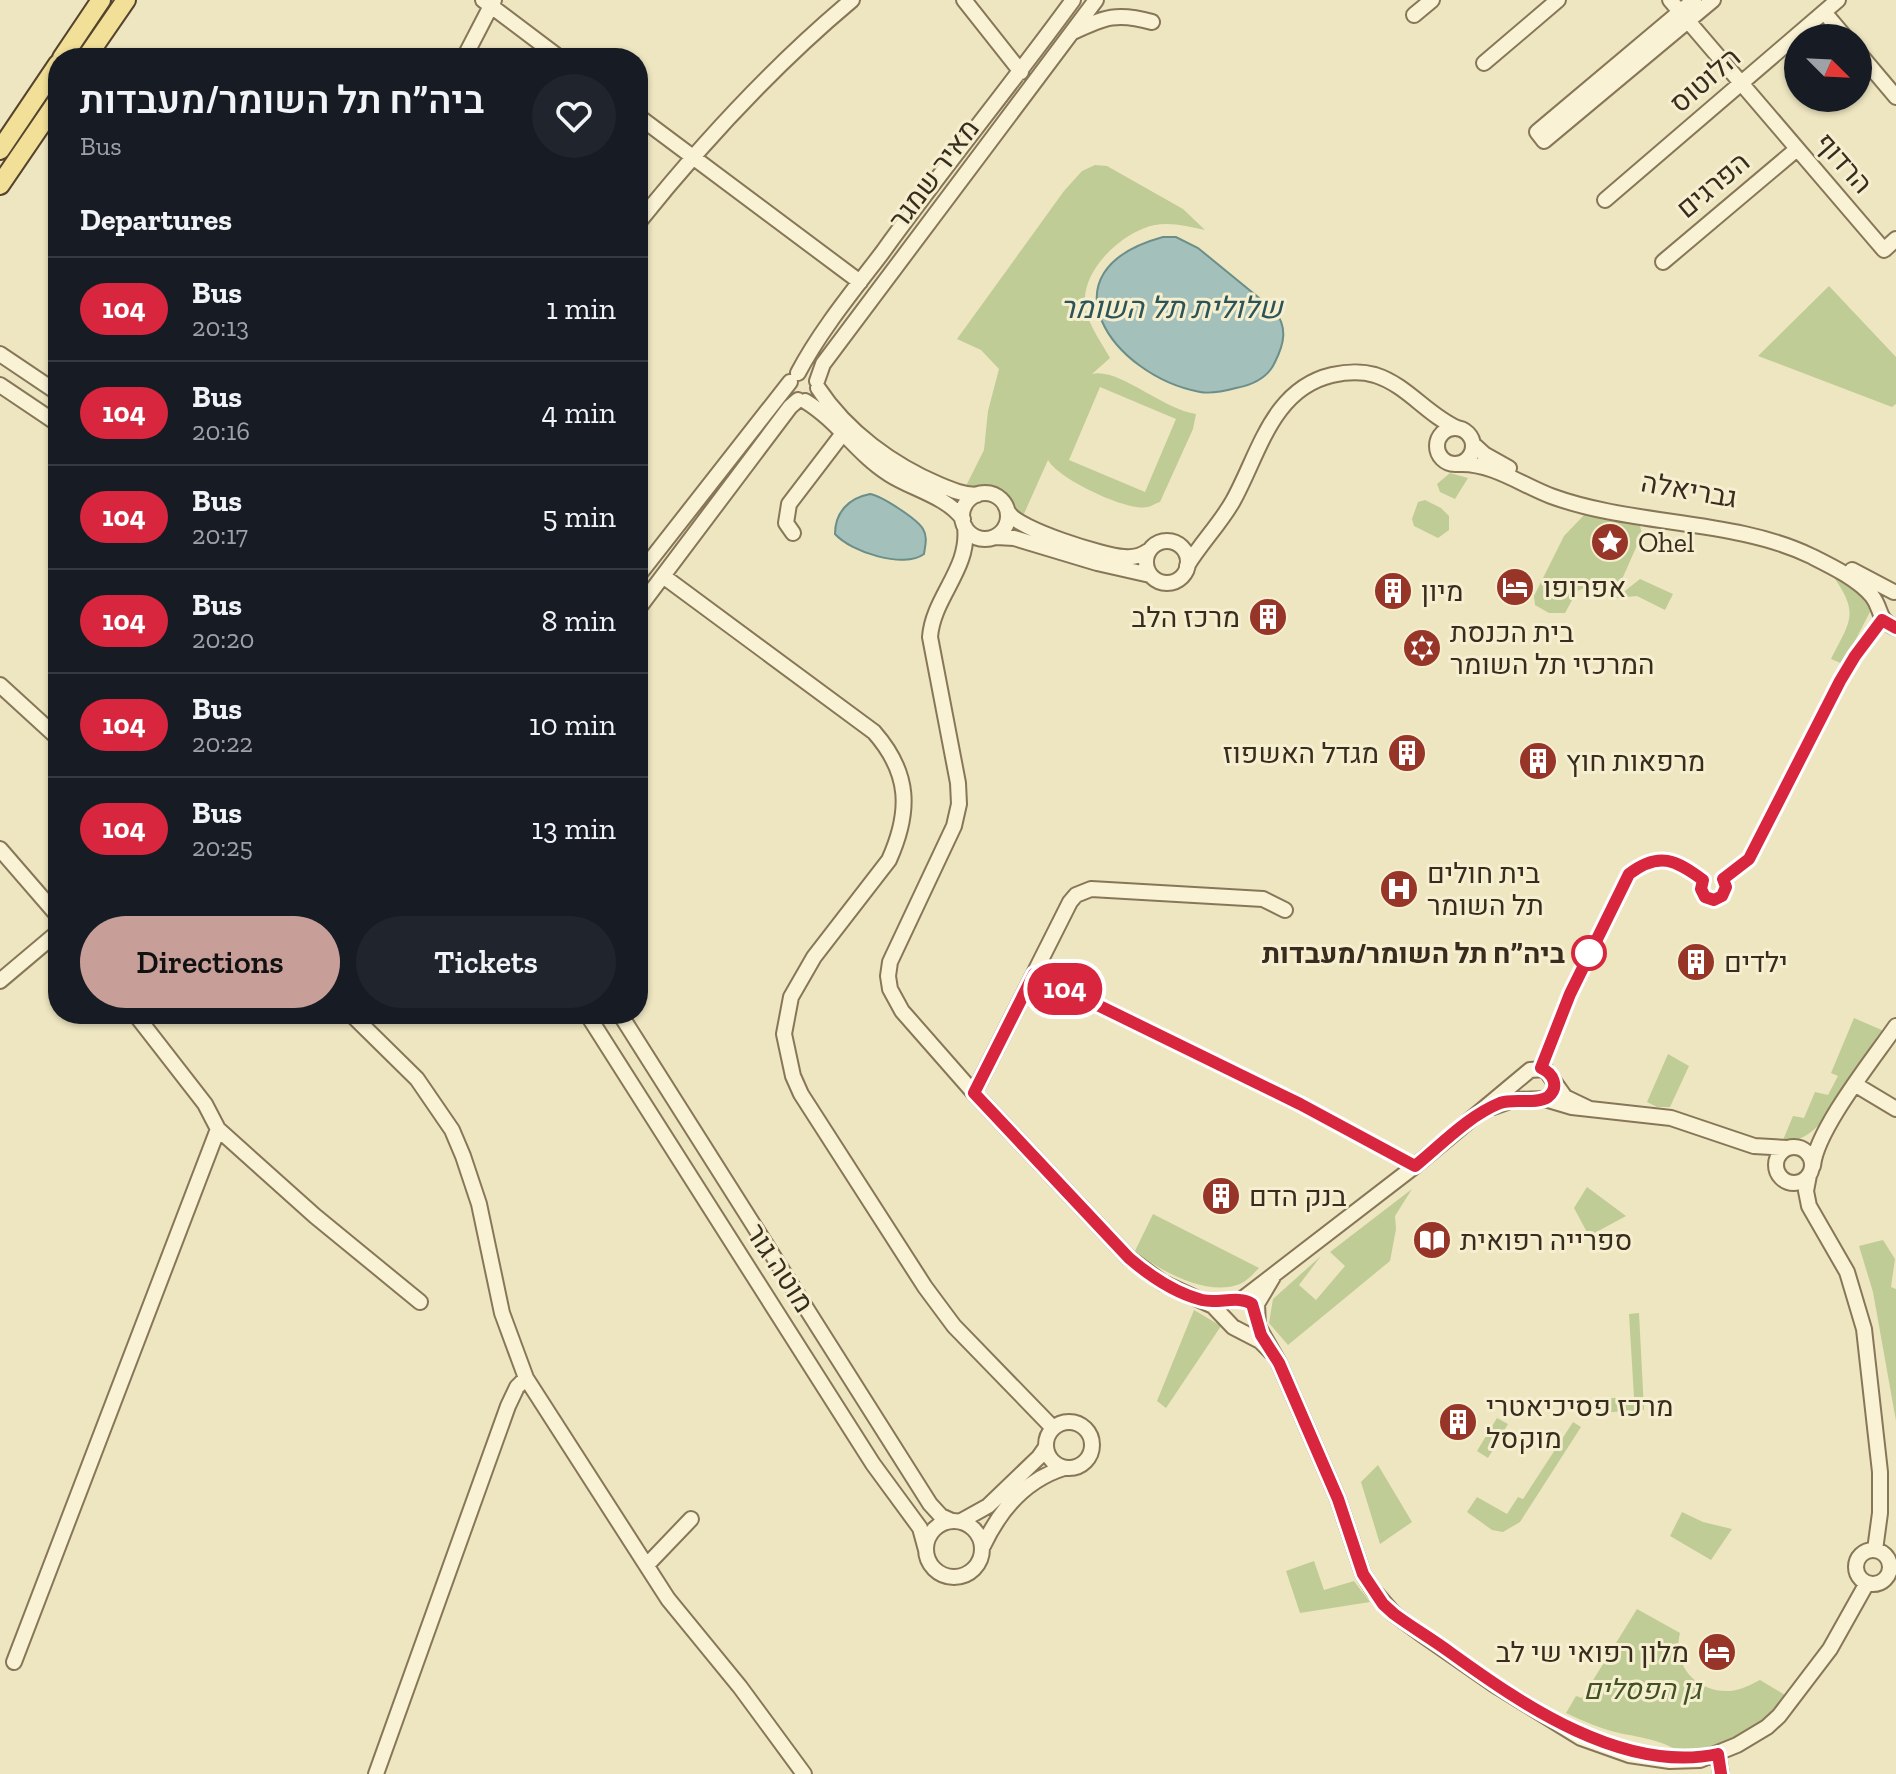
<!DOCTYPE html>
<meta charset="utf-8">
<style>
:root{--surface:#171b24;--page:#20242c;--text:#f1f3f6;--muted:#9ea1a6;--line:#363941;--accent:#c89e99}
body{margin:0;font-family:"Zilla Slab",Heebo,serif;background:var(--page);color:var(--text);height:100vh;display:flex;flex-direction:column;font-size:30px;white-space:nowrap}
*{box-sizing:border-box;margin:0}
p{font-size:26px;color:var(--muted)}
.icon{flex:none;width:44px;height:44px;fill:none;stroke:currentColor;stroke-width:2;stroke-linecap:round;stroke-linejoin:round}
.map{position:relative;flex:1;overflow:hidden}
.details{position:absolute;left:48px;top:48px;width:600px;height:976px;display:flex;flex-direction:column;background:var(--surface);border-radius:32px;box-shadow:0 2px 6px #0004}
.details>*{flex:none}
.badge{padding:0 16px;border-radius:26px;font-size:28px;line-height:52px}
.needle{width:52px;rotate:114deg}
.buttons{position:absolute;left:1784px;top:24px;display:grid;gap:16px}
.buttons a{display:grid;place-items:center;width:88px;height:88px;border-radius:50%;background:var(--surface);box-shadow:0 2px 6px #0004;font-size:40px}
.map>.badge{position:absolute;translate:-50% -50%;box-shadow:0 0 0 4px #fff}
h2{padding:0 32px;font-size:30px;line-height:72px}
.round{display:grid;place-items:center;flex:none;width:84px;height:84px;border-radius:42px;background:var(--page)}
.overview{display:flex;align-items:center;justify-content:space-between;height:136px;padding:0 32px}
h1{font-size:38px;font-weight:600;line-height:60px}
.action{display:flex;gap:16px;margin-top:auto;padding:16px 32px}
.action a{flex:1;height:92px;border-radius:48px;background:var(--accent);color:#111;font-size:32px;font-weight:600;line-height:92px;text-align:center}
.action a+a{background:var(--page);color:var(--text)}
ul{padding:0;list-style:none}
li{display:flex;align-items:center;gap:24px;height:104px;padding:0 32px;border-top:2px solid var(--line)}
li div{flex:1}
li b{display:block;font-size:30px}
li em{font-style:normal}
li .badge{min-width:88px;font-weight:700;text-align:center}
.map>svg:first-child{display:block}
.green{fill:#bfcc95;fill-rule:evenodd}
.water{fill:#a3c0bb;stroke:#6b8e89;stroke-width:2}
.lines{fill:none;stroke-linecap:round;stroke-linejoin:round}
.minor-casing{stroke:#877758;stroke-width:18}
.major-casing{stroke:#55442d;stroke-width:22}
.minor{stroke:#f9f2d4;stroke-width:14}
.major{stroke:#f2e098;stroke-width:18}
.line-casing{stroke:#fff;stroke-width:18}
.line{stroke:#d7263d;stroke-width:12}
.stop-dot{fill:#fff;stroke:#d7263d;stroke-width:4}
.labels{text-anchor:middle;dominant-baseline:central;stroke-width:6;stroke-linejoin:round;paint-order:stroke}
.street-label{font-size:28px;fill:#372c1d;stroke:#f5efd0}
.poi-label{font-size:28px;fill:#372c1d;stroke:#f5efd0;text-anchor:start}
.stop-label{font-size:28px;font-weight:bold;fill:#372c1d;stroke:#f5efd0;text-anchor:end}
.park-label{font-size:28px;font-style:italic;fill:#415323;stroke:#f5efd0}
.water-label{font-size:30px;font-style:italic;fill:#2c5456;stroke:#f5efd0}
</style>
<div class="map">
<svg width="1896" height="1774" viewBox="0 0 1896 1774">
<rect width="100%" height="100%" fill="#eee6c1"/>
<path class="green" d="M1095 165 1107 166 1183 209 1205 230C1189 227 1172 222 1155 225 1124 231 1083 268 1085 302 1086 322 1100 340 1110 358L1092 374C1118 367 1162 409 1196 414L1193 429 1160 502C1159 502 1149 507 1148 507 1127 512 1057 478 1048 460L1023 516 965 488 984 450 988 411 999 369 981 350 957 339 1064 191 1082 171ZM1100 387 1176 419 1145 492 1069 460Z
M1829 286 1896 357V404L1892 407 1758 356Z
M1450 473 1468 478 1455 499 1440 492 1437 484Z
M1425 500 1441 508 1449 516V530L1438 538 1414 526 1412 519 1418 502Z
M1585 514 1640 526 1642 534 1623 577 1617 582 1609 578 1577 591 1565 613H1549L1535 605 1534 596 1564 536Z
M1833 576 1867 600 1870 612 1843 664 1831 659C1850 621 1860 614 1833 576Z
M1640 579 1673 594 1665 610 1637 596 1616 598Z
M1854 1018 1884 1031C1866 1059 1832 1125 1801 1138 1796 1140 1789 1140 1783 1140L1793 1116 1804 1118 1815 1092 1828 1095 1838 1076 1831 1073Z
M1668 1054 1689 1066 1670 1107H1657L1647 1102Z
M1587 1187 1626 1216 1589 1236 1574 1208Z
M1412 1189 1395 1216 1396 1229 1390 1261 1288 1345 1269 1323 1273 1299 1321 1256 1299 1285 1316 1300 1345 1266 1330 1252Z
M1153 1214 1259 1268C1253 1274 1247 1281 1240 1284 1207 1297 1160 1271 1135 1251Z
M1883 1240 1895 1259 1891 1287 1896 1289V1421L1873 1292 1859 1246Z
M1194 1310 1221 1326 1166 1408 1157 1401Z
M1639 1313 1644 1410 1597 1413 1596 1399 1634 1397 1629 1314Z
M1497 1418 1508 1424 1488 1458 1477 1451Z
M1573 1422 1581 1427 1520 1522 1503 1532 1492 1530 1467 1512 1477 1497 1507 1514 1518 1497 1523 1499Z
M1378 1465 1412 1522 1380 1544 1361 1482Z
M1682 1512 1703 1522 1732 1529 1711 1560 1670 1536Z
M1314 1561 1324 1590 1354 1581 1370 1602 1300 1613 1286 1571Z
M1637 1609 1680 1633C1672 1666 1697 1693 1730 1691 1741 1690 1750 1685 1760 1680L1785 1695C1759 1730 1727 1747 1684 1755 1664 1740 1643 1738 1619 1733 1601 1729 1583 1721 1566 1713L1576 1696 1582 1698Z"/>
<path class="water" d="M1163 237H1176L1198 248 1275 311C1288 328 1284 344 1275 362 1268 378 1252 385 1236 388 1225 391 1211 394 1200 392 1113 376 1038 271 1163 237Z
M870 494C882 496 917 519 923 529 928 537 925 546 924 554 904 569 851 552 835 534 835 512 849 498 870 494Z"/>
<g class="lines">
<g class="minor-casing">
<path id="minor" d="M483 0 560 58
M964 0 1021 72
M1670 0 1884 250 1896 239
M1694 0 1537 132 1544 141 1713 0
M1824 12 1846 38
M1414 15 1432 0
M1073 32C1105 17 1117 12 1152 22
M1858 52 1896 97
M464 58 494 0
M1484 63 1558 0
M638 116 860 282
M1605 200 1838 0
M638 223C703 142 772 67 852 0
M1663 262 1797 149
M0 354 58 393
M798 373C820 331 853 291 882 253 944 167 1011 85 1073 0
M817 381 823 364 1096 0
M0 385 58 424
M818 388C847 432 893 465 940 485 952 490 964 495 977 495
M805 401C838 421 857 454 889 474 912 489 946 496 963 519
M1437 446a18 18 0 1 1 36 0a18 18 0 1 1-36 0Z
M1473 444 1484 454 1509 468
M1460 464C1492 463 1522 485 1551 496 1632 526 1735 519 1811 556 1831 566 1858 579 1872 596 1883 610 1876 619 1896 628
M962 516a23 23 0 1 1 46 0a23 23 0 1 1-46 0Z
M1009 513C1018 529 1104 556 1124 557 1134 558 1141 556 1148 551
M965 527C970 569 933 597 930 637L958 783 959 804 954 826 890 962 888 976 890 989 902 1011 974 1093 1129 1258 1163 1283 1213 1306 1233 1327 1260 1341 1271 1352
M793 533 786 523 789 504 844 432
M996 537 1014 538 1097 563 1150 575
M1146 562a21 21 0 1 1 42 0a21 21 0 1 1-42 0Z
M1187 566C1201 543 1220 524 1233 501 1259 454 1272 389 1332 375 1346 372 1361 371 1375 375 1407 385 1427 415 1457 428
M1852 570 1894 592
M638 576 790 382
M663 576 874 732C910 773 911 811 889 860L814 957 791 997 784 1034 793 1076 801 1094 925 1287 954 1326 1053 1428
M638 609 790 407 798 400
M0 685 58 738
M0 849 58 916
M0 981 58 932
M135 1014 205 1104 218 1129 315 1216 420 1302
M351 1014 417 1079 452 1130 463 1156 479 1204 502 1313 526 1378 668 1599 740 1687 804 1774
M587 1014 873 1464 920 1528 926 1550
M620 1014 930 1504 941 1516 952 1521
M1856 1085 1896 1109
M974 1093 1070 902 1076 895 1091 889 1263 899 1285 910
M1493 1107 1513 1100 1545 1099 1572 1107 1671 1118 1754 1146 1788 1148
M1776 1165a18 18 0 1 1 36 0a18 18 0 1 1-36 0Z
M1813 1166C1816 1130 1874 1058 1896 1026
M1809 1175 1806 1191 1809 1206 1847 1272 1864 1329 1880 1472V1513L1875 1550
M1273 1277 1257 1304 1258 1326 1279 1363 1338 1499 1363 1574 1374 1591 1394 1614 1420 1633 1495 1685 1581 1738 1629 1755 1670 1761 1700 1760 1737 1745 1767 1727 1779 1716 1830 1649 1867 1583
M1241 1300 1415 1166 1530 1070 1545 1069 1565 1097 1588 1108
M1046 1445a23 23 0 1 1 46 0a23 23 0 1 1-46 0Z
M926 1549a28 28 0 1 1 56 0a28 28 0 1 1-56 0Z
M961 1521 988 1506 1039 1457 1046 1447
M983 1546C1000 1510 1025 1480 1064 1468
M1856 1567a17 17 0 1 1 34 0a17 17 0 1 1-34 0Z
M647 1565 691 1519
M14 1662 218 1129
M1718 1754 1721 1774
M376 1774 508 1406 517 1387 526 1378"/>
</g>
<g class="major-casing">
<path id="major" d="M62 58 101 0
M86 58 126 0
M0 150 58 64
M0 185 58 100"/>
</g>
<use href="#minor" class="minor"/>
<use href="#major" class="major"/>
</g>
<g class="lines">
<g class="line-casing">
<path id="line" d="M1721 1774 1718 1754C1623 1774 1523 1705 1451 1653 1432 1639 1413 1628 1394 1614L1383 1604 1363 1574 1338 1499 1279 1363 1261 1335 1252 1304C1239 1295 1218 1304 1202 1300 1175 1293 1150 1276 1129 1258L974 1093 1034 974 1300 1104 1415 1166C1441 1145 1468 1116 1500 1103 1514 1098 1536 1105 1548 1097 1560 1087 1553 1073 1541 1068L1570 994 1629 874C1659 851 1676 860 1703 880L1701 889 1705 897 1714 900 1722 896 1726 887 1723 879 1749 859 1840 681 1855 656 1882 620 1896 628"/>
</g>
<use href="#line" class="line"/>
</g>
<defs>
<g id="sight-disc" transform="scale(2)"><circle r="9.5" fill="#963528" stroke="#f5efd0"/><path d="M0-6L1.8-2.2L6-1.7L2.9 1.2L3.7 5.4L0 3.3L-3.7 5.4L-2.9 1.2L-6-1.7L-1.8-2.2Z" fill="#fff"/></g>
<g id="hotel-disc" transform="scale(2)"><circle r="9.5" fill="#963528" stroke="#f5efd0"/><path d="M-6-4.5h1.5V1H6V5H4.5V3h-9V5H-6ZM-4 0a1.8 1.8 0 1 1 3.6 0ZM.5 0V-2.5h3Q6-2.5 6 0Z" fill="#fff"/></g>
<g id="building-disc" transform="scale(2)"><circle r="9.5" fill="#963528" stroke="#f5efd0"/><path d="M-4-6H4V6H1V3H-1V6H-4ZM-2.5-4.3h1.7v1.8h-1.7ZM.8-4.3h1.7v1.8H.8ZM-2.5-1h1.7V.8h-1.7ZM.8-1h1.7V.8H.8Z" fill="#fff"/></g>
<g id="synagogue-disc" transform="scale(2)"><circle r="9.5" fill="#963528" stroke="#f5efd0"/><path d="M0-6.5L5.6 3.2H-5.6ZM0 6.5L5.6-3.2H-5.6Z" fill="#fff"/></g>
<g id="hospital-disc" transform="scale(2)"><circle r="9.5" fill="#963528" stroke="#f5efd0"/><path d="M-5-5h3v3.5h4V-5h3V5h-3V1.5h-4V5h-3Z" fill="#fff"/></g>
<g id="library-disc" transform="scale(2)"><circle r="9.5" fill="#963528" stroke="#f5efd0"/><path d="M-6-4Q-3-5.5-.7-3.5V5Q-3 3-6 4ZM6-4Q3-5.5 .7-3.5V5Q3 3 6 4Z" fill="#fff"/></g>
</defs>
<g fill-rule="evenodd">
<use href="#sight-disc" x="1610" y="542"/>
<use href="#hotel-disc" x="1515" y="587"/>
<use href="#building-disc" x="1393" y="591"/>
<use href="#building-disc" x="1268" y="617"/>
<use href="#synagogue-disc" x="1422" y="648"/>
<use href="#building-disc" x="1407" y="753"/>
<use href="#building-disc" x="1538" y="761"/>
<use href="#hospital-disc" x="1399" y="889"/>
<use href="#building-disc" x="1696" y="962"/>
<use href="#building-disc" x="1221" y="1196"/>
<use href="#library-disc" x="1432" y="1240"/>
<use href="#building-disc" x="1458" y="1422"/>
<use href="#hotel-disc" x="1717" y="1652"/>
</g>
<circle class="stop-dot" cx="1589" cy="953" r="16"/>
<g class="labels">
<g class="street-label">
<text transform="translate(1705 80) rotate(-41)">הלוטוס</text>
<text transform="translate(1844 163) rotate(49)">הרדוף</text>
<text transform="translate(934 174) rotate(-53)">מאיר שמגר</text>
<text transform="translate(1713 185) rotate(-40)">הפרגים</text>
<text transform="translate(1689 490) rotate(10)">גבריאלה</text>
<text transform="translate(780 1268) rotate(57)">מוטה גור</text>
</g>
<g class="poi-label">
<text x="1638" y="542">Ohel</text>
<text x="1543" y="587">אפרופו</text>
<text x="1421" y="591">מיון</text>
<text x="1240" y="617" text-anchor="end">מרכז הלב</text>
<text x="1450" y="632">בית הכנסת<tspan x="1450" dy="32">המרכזי תל השומר</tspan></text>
<text x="1379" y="753" text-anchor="end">מגדל האשפוז</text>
<text x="1566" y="761">מרפאות חוץ</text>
<text x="1427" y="873">בית חולים<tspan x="1427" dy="32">תל השומר</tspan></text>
<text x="1724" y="962">ילדים</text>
<text x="1249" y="1196">בנק הדם</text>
<text x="1460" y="1240">ספרייה רפואית</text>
<text x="1486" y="1406">מרכז פסיכיאטרי<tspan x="1486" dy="32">מוקסל</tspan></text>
<text x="1689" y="1652" text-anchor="end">מלון רפואי שי לב</text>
</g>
<g class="stop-label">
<text x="1565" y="953">ביה״ח תל השומר/מעבדות</text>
</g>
<g class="park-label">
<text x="1642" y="1689">גן הפסלים</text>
</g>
<g class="water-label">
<text x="1171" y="308">שלולית תל השומר</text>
</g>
</g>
</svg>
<div class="buttons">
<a><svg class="needle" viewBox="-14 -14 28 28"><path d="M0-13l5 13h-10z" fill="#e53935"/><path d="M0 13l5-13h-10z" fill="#9ea1a6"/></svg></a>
</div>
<b class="badge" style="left:1065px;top:989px;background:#d7263d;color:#fff">104</b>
<section class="details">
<div class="overview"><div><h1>ביה״ח תל השומר/מעבדות</h1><p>Bus</p></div><a class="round"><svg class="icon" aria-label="heart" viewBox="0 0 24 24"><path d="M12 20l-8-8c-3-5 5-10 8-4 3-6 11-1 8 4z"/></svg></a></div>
<h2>Departures</h2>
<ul>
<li><span class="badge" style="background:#d7263d;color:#fff">104</span><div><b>Bus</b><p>20:13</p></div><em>1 min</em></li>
<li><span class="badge" style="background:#d7263d;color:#fff">104</span><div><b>Bus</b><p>20:16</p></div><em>4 min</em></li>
<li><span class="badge" style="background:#d7263d;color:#fff">104</span><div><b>Bus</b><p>20:17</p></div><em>5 min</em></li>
<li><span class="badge" style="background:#d7263d;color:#fff">104</span><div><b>Bus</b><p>20:20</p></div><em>8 min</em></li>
<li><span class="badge" style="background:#d7263d;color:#fff">104</span><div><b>Bus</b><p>20:22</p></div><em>10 min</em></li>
<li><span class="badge" style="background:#d7263d;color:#fff">104</span><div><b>Bus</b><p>20:25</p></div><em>13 min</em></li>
</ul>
<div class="action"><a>Directions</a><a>Tickets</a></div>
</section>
</div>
